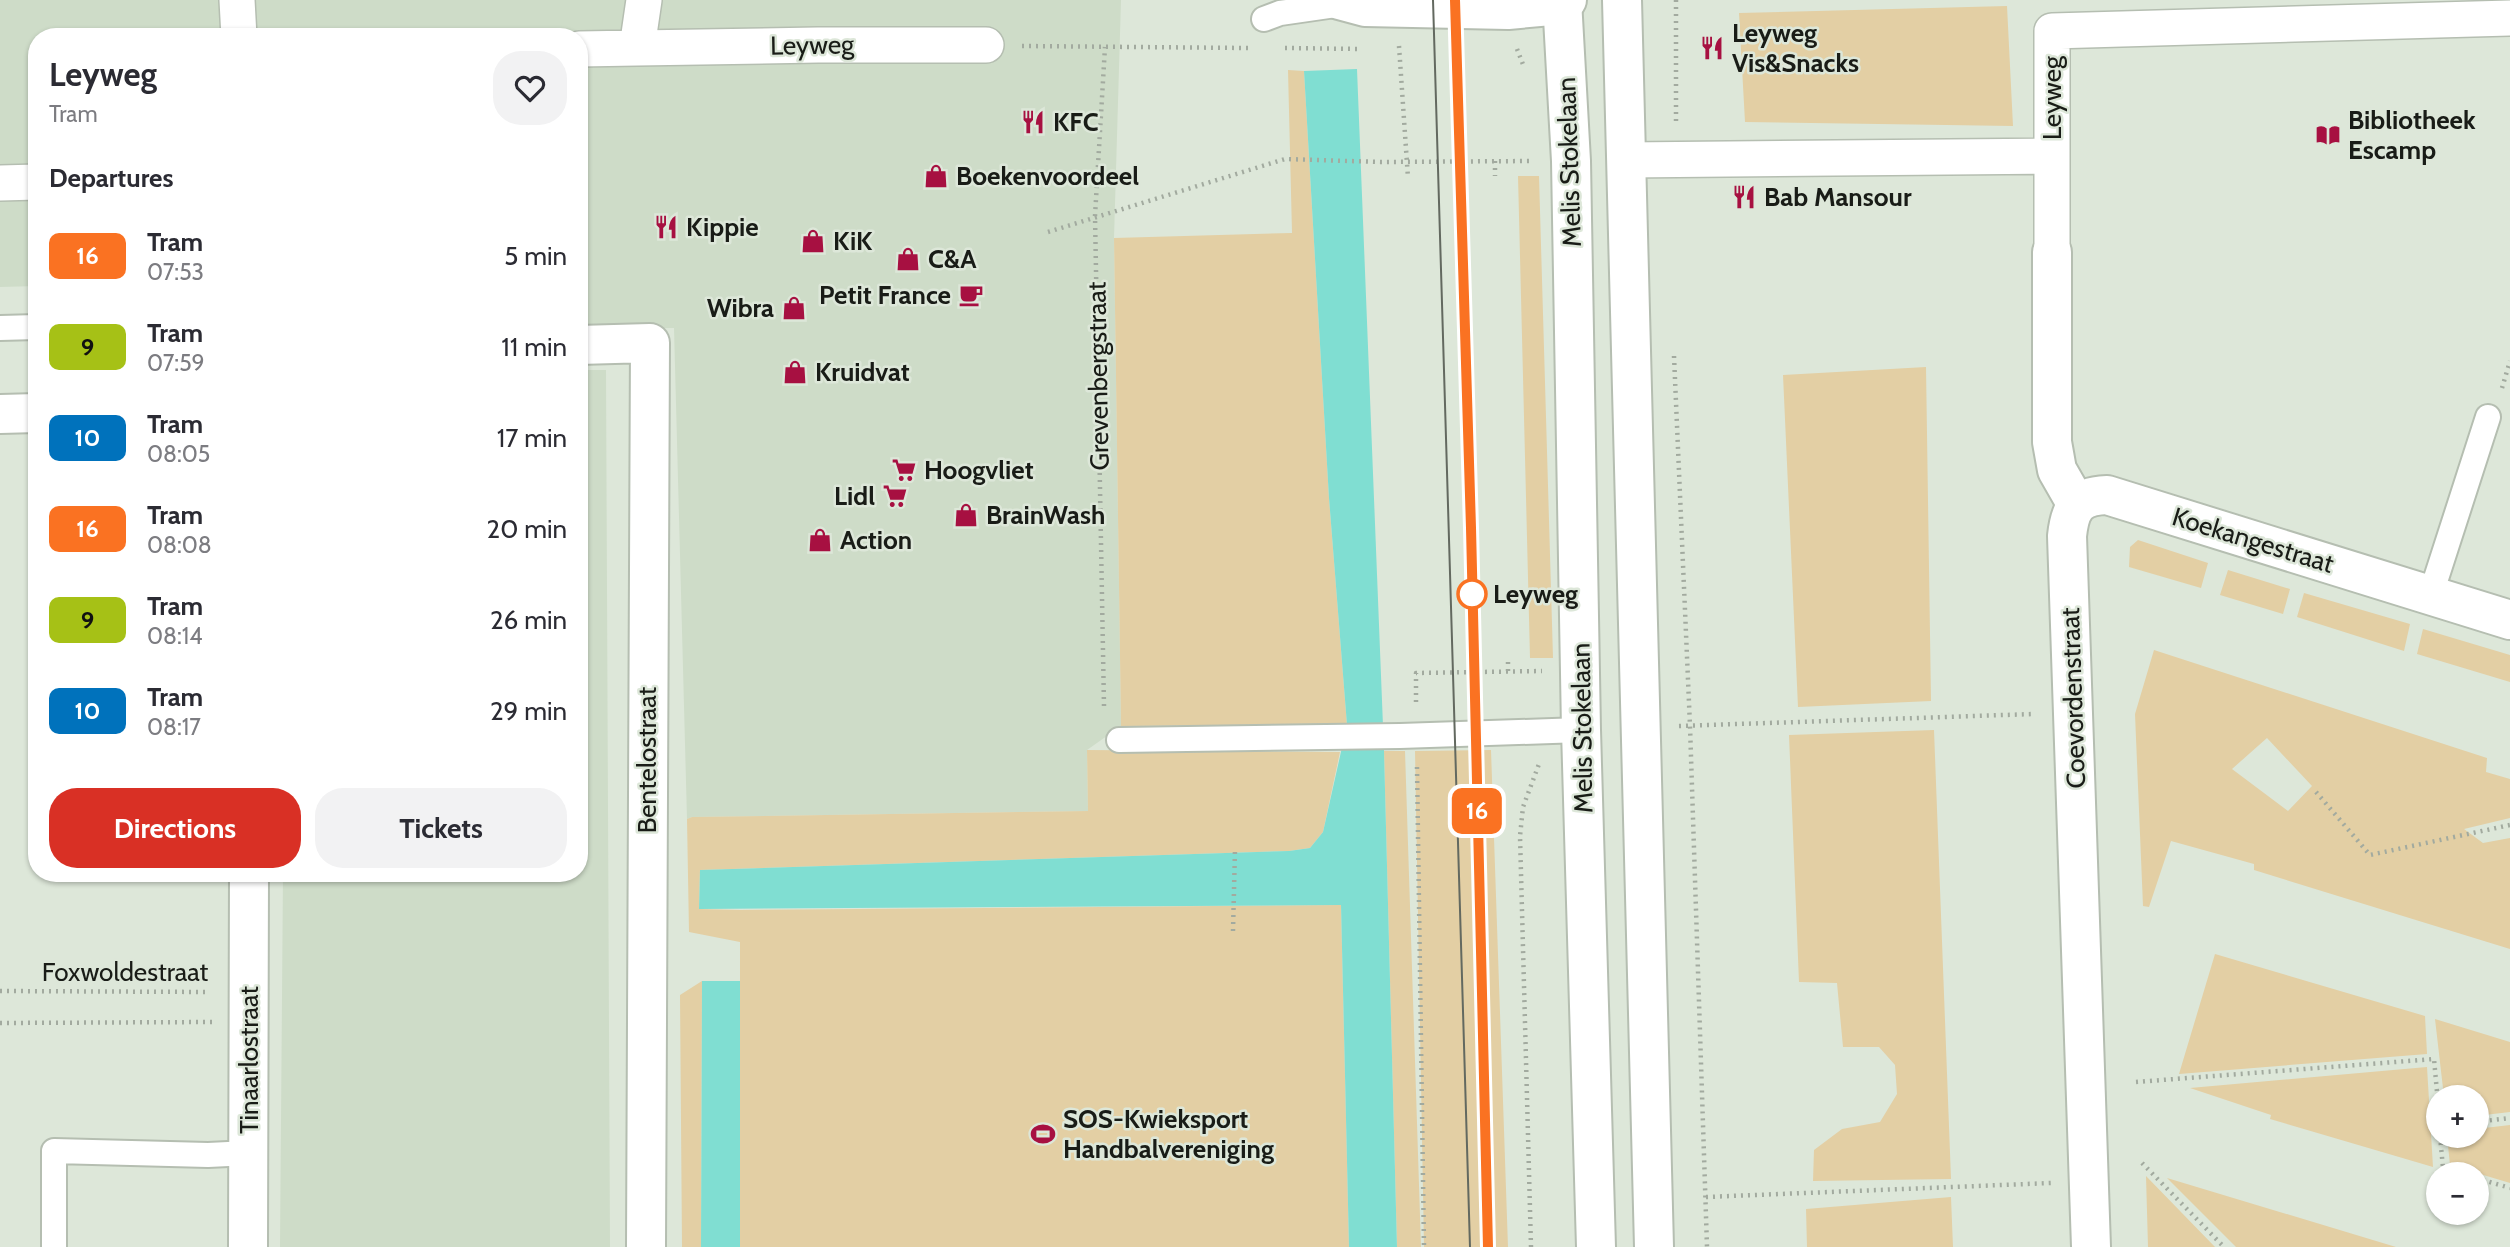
<!DOCTYPE html>
<meta charset="utf-8">
<style>
:root{--surface:#fff;--page:#f2f2f3;--text:#2b2b33;--muted:#7c7c81;--accent:#d93025}
body{margin:0;font-family:Cabin,sans-serif;background:var(--page);color:var(--text);height:100vh;display:flex;flex-direction:column;font-size:26px;white-space:nowrap}
*{box-sizing:border-box;margin:0}
p{font-size:23px;color:var(--muted)}
.icon{flex:none;width:38px;height:38px;fill:none;stroke:currentColor;stroke-width:2;stroke-linecap:round;stroke-linejoin:round}
.map{position:relative;flex:1;overflow:hidden}
.sheet{position:absolute;left:28px;top:28px;width:560px;height:854px;display:flex;flex-direction:column;background:var(--surface);border-radius:28px;box-shadow:0 2px 5px #0004}
.sheet>*{flex:none}
.badge{padding:0 14px;border-radius:10px;font-size:24px;line-height:46px}
.fabs{position:absolute;left:2426px;top:1085px;display:grid;gap:14px}
.fabs a{display:grid;place-items:center;width:63px;height:63px;border-radius:50%;background:var(--surface);box-shadow:0 2px 5px #0004;font-size:35px}
.map>.badge{position:absolute;translate:-50% -50%;box-shadow:0 0 0 4px #fff}
h2{padding:0 21px;font-size:26px;line-height:63px}
.round{display:grid;place-items:center;flex:none;width:74px;height:74px;border-radius:28px;background:var(--page)}
.head{display:flex;align-items:center;justify-content:space-between;height:119px;padding:0 21px}
h1{font-size:33px;font-weight:700;line-height:52px}
.cta{display:flex;gap:14px;margin-top:auto;padding:14px 21px}
.cta a{flex:1;height:80px;border-radius:28px;background:var(--accent);color:#fff;font-size:28px;font-weight:700;line-height:80px;text-align:center}
.cta a+a{background:var(--page);color:var(--text)}
ul{padding:0;list-style:none}
li{display:flex;align-items:center;gap:21px;height:91px;padding:0 21px}
li div{flex:1}
li b{display:block;font-size:26px}
li em{font-style:normal}
li .badge{min-width:77px;font-weight:700;text-align:center}
.map>svg:first-child{display:block}
.built{fill:#cedcc8}
.green{fill:#e3cfa4;fill-rule:evenodd}
.water{fill:#80ded2}
.lines{fill:none;stroke-linecap:round;stroke-linejoin:round}
.service-casing{stroke:#b5beb1;stroke-width:28}
.pedestrian-casing{stroke:#b5beb1;stroke-width:38}
.minor-casing{stroke:#b5beb1;stroke-width:42}
.tertiary-casing{stroke:#b5beb1;stroke-width:42}
.path{stroke:#a2aa9f;stroke-width:4.5;stroke-dasharray:2 5;stroke-linecap:butt}
.service{stroke:#fff;stroke-width:24}
.pedestrian{stroke:#fff;stroke-width:35}
.minor{stroke:#fff;stroke-width:38}
.tertiary{stroke:#fff;stroke-width:38}
.tram{stroke:#636960;stroke-width:2}
.line-casing{stroke:#fff;stroke-width:16}
.line{stroke:#fa7222;stroke-width:10}
.stop-dot{fill:#fff;stroke:#fa7222;stroke-width:3.5}
.labels{text-anchor:middle;dominant-baseline:central;stroke-width:5;stroke-linejoin:round;paint-order:stroke}
.poi-label{font-size:26px;font-weight:bold;fill:#191c17;stroke:#dde7d9;text-anchor:start}
.street-label{font-size:26px;fill:#191c17;stroke:#dde7d9}
.stop-label{font-size:26px;font-weight:bold;fill:#191c17;stroke:#dde7d9;text-anchor:start}
</style>
<div class="map">
<svg width="2510" height="1247" viewBox="0 0 2510 1247">
<rect width="100%" height="100%" fill="#dde7d9"/>
<path class="built" d="M0 0H1121L1114 238 1121 726 1087 750 1088 811 692 817 687 819 674 328 579 329V37H37V286L0 287Z
M579 370H606L610 1247H280L283 873H579Z"/>
<path class="green" d="M2007 6 2013 126 1745 122 1739 13Z
M1288 70 1304 71 1329 498 1347 725 1121 726 1114 238 1292 233Z
M1518 176H1539L1553 658H1530Z
M1926 367 1931 701 1798 707 1783 375Z
M2138 540 2208 563 2201 588 2129 567 2130 547Z
M2228 570 2290 589 2283 614 2220 595Z
M2304 593 2410 624 2404 651 2297 617Z
M2423 629 2510 655V682L2417 654Z
M2154 650 2487 758 2486 772 2510 779V818L2464 829 2483 843 2510 838V949L2254 870V864L2171 841 2149 907 2143 906 2135 714ZM2267 738 2312 786 2288 811 2232 769Z
M1934 730 1951 1179 1813 1181 1814 1150 1842 1129 1880 1122 1897 1094 1895 1065 1879 1047H1843L1837 983 1799 982 1789 735Z
M1087 750 1340 752 1323 832 1310 848 1289 851 700 870 699 909 740 910 1341 905 1349 1247H740V942L689 932 687 819 692 817 1088 811Z
M1491 750 1508 1247H1424L1415 751Z
M1384 751H1405L1421 1247H1397Z
M2215 954 2425 1016 2427 1054 2179 1074Z
M702 981 701 1247H682L680 995Z
M2435 1019 2510 1042V1112L2476 1116V1097H2444Z
M2427 1067 2433 1167 2270 1119 2271 1115 2190 1088Z
M2510 1125V1183L2450 1165 2447 1136H2476V1129Z
M2146 1176 2215 1247H2148Z
M2167 1178 2396 1247H2236Z
M1951 1197 1953 1247H1807L1806 1209Z"/>
<path class="water" d="M1357 69 1384 751 1397 1247H1349L1341 905 699 909 700 870 1289 851 1310 848 1323 832 1347 725 1329 498 1304 71Z
M702 981H740V1247H701Z"/>
<g class="lines">
<g class="service-casing">
<path id="service" d="M1264 19 1280 13 1349 3
M0 328 37 327
M2431 594 2488 417
M1119 740 1400 736 1581 730
M54 1247V1151L208 1155 249 1153"/>
</g>
<g class="pedestrian-casing">
<path id="pedestrian" d="M237 0 239 37
M644 0 637 48 818 45H986
M579 49 637 48
M1626 160 2052 156
M0 183 37 182
M2052 252V31L2510 18"/>
</g>
<g class="minor-casing">
<path id="minor" d="M1339 0 1365 7 1508 10 1562 5 1567 0
M2052 252V442L2057 470 2077 505
M579 345 650 343 646 1247
M0 414 37 413
M248 1247 249 873
M2091 1247 2067 536C2070 508 2077 496 2107 495L2510 620"/>
</g>
<g class="tertiary-casing">
<path id="tertiary" d="M1562 0 1571 161 1581 730 1596 1247
M1622 0 1654 1247"/>
</g>
<path class="path" d="M1676 0V122
M1022 46 1248 48
M1399 46 1408 178
M1285 48 1360 49
M1517 49 1524 67
M1495 161V176
M1048 232 1285 159 1381 162 1533 161
M1674 356 1690 726 1707 1247
M2502 388 2510 361
M1508 671V658
M1416 702V673L1542 671
M1104 706 1095 216 1105 47
M1679 726 2034 714
M1417 767 1424 1247
M2316 792 2370 855 2510 825
M1233 931 1235 849
M0 991 209 992
M0 1023 212 1022
M2136 1082 2434 1059 2438 1103
M2476 1122 2510 1118
M2440 1136 2443 1168 2464 1174
M2142 1163 2224 1247
M2476 1178 2510 1188
M1706 1197 2051 1183
M1531 1247 1520 836 1523 807 1539 764"/>
<use href="#service" class="service"/>
<use href="#pedestrian" class="pedestrian"/>
<use href="#minor" class="minor"/>
<use href="#tertiary" class="tertiary"/>
<path class="tram" d="M1433 0 1470 1247
M1455 0 1471 528 1488 1247"/>
</g>
<g class="lines">
<g class="line-casing">
<path id="line" d="M1455 0 1471 528 1488 1247"/>
</g>
<use href="#line" class="line"/>
</g>
<defs>
<g id="restaurant-bare" transform="scale(1.89)"><path d="M-5-6h1v4h1v-4h1v4h1v-4h1v5L-1.5 .5V6h-2V.5L-5-1ZM5-6V6H3V1.5H1.5Q1.5-4 5-6Z" fill="#a71041" stroke="#dde7d9" stroke-width="2.5" paint-order="stroke"/></g>
<g id="library-bare" transform="scale(1.89)"><path d="M-6-4Q-3-5.5-.7-3.5V5Q-3 3-6 4ZM6-4Q3-5.5 .7-3.5V5Q3 3 6 4Z" fill="#a71041" stroke="#dde7d9" stroke-width="2.5" paint-order="stroke"/></g>
<g id="shop-bare" transform="scale(1.89)"><path d="M-5-2.5h2.3a2.7 3.5 0 0 1 5.4 0H5L5.5 6h-11ZM-1.5-2.5h3a1.5 2.3 0 0 0-3 0Z" fill="#a71041" stroke="#dde7d9" stroke-width="2.5" paint-order="stroke"/></g>
<g id="cafe-bare" transform="scale(1.89)"><path d="M-5.5-4.5H6V0H3Q3 3.5 0 3.5H-2.5Q-5.5 3.5-5.5 0ZM3-3.2v2h1.7v-2ZM-6 4.5H4V6H-6Z" fill="#a71041" stroke="#dde7d9" stroke-width="2.5" paint-order="stroke"/></g>
<g id="supermarket-bare" transform="scale(1.89)"><path d="M-6-5.5h2.5l.6 2H6L4.5 2H-2.5L-4.4-4H-6ZM-1.5 3.2a1.3 1.3 0 1 0 .1 0ZM3 3.2a1.3 1.3 0 1 0 .1 0Z" fill="#a71041" stroke="#dde7d9" stroke-width="2.5" paint-order="stroke"/></g>
<g id="stadium-bare" transform="scale(1.89)"><path d="M0-5a6.5 5 0 1 0 0 10a6.5 5 0 1 0 0-10ZM-3.5-1.8h7v3.6h-7Z" fill="#a71041" stroke="#dde7d9" stroke-width="2.5" paint-order="stroke"/></g>
</defs>
<g fill-rule="evenodd">
<use href="#restaurant-bare" x="1712" y="48"/>
<use href="#restaurant-bare" x="1033" y="122"/>
<use href="#library-bare" x="2328" y="135"/>
<use href="#shop-bare" x="936" y="176"/>
<use href="#restaurant-bare" x="1744" y="197"/>
<use href="#restaurant-bare" x="666" y="227"/>
<use href="#shop-bare" x="813" y="241"/>
<use href="#shop-bare" x="908" y="259"/>
<use href="#cafe-bare" x="971" y="295"/>
<use href="#shop-bare" x="794" y="308"/>
<use href="#shop-bare" x="795" y="372"/>
<use href="#supermarket-bare" x="904" y="470"/>
<use href="#supermarket-bare" x="895" y="496"/>
<use href="#shop-bare" x="966" y="515"/>
<use href="#shop-bare" x="820" y="540"/>
<use href="#stadium-bare" x="1043" y="1134"/>
</g>
<circle class="stop-dot" cx="1472" cy="594" r="14"/>
<g class="labels">
<g class="poi-label">
<text x="1732" y="33">Leyweg<tspan x="1732" dy="30">Vis&amp;Snacks</tspan></text>
<text x="2348" y="120">Bibliotheek<tspan x="2348" dy="30">Escamp</tspan></text>
<text x="1053" y="122">KFC</text>
<text x="956" y="176">Boekenvoordeel</text>
<text x="1764" y="197">Bab Mansour</text>
<text x="686" y="227">Kippie</text>
<text x="833" y="241">KiK</text>
<text x="928" y="259">C&amp;A</text>
<text x="951" y="295" text-anchor="end">Petit France</text>
<text x="774" y="308" text-anchor="end">Wibra</text>
<text x="815" y="372">Kruidvat</text>
<text x="924" y="470">Hoogvliet</text>
<text x="875" y="496" text-anchor="end">Lidl</text>
<text x="986" y="515">BrainWash</text>
<text x="840" y="540">Action</text>
<text x="1063" y="1119">SOS-Kwieksport<tspan x="1063" dy="30">Handbalvereniging</tspan></text>
</g>
<g class="street-label">
<text transform="translate(812 45) rotate(-1)">Leyweg</text>
<text transform="translate(2052 98) rotate(-90)">Leyweg</text>
<text transform="translate(1569 162) rotate(-92)">Melis Stokelaan</text>
<text transform="translate(1098 376) rotate(-91)">Grevenbergstraat</text>
<text transform="translate(2253 540) rotate(17)">Koekangestraat</text>
<text transform="translate(2073 698) rotate(-92)">Coevordenstraat</text>
<text transform="translate(1582 728) rotate(-91)">Melis Stokelaan</text>
<text transform="translate(647 760) rotate(-90)">Bentelostraat</text>
<text x="125" y="972">Foxwoldestraat</text>
<text transform="translate(249 1060) rotate(-90)">Tinaarlostraat</text>
</g>
<g class="stop-label">
<text x="1493" y="594">Leyweg</text>
</g>
</g>
</svg>
<div class="fabs">
<a>+</a>
<a>−</a>
</div>
<b class="badge" style="left:1477px;top:811px;background:#fa7222;color:#fff">16</b>
<section class="sheet">
<div class="head"><div><h1>Leyweg</h1><p>Tram</p></div><a class="round"><svg class="icon" aria-label="heart" viewBox="0 0 24 24"><path d="M12 20l-8-8c-3-5 5-10 8-4 3-6 11-1 8 4z"/></svg></a></div>
<h2>Departures</h2>
<ul>
<li><span class="badge" style="background:#fa7222;color:#fff">16</span><div><b>Tram</b><p>07:53</p></div><em>5 min</em></li>
<li><span class="badge" style="background:#a6c116;color:#111">9</span><div><b>Tram</b><p>07:59</p></div><em>11 min</em></li>
<li><span class="badge" style="background:#0072bc;color:#fff">10</span><div><b>Tram</b><p>08:05</p></div><em>17 min</em></li>
<li><span class="badge" style="background:#fa7222;color:#fff">16</span><div><b>Tram</b><p>08:08</p></div><em>20 min</em></li>
<li><span class="badge" style="background:#a6c116;color:#111">9</span><div><b>Tram</b><p>08:14</p></div><em>26 min</em></li>
<li><span class="badge" style="background:#0072bc;color:#fff">10</span><div><b>Tram</b><p>08:17</p></div><em>29 min</em></li>
</ul>
<div class="cta"><a>Directions</a><a>Tickets</a></div>
</section>
</div>
